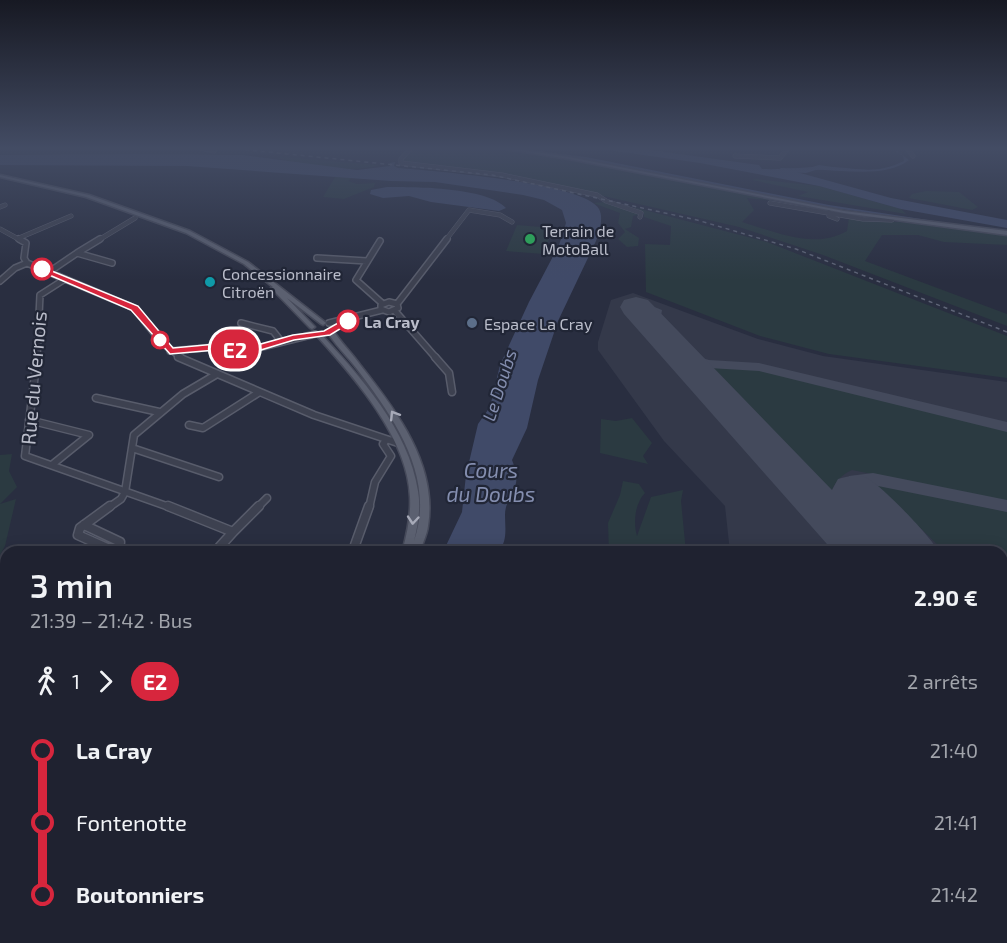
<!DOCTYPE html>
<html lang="fr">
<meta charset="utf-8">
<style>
:root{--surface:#1f2230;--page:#272a38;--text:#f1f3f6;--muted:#a1a4ab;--line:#3c3f4c}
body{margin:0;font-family:"Exo 2",sans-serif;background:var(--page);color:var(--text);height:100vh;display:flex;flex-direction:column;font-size:22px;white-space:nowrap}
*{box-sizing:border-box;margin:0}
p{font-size:20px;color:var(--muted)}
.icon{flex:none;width:33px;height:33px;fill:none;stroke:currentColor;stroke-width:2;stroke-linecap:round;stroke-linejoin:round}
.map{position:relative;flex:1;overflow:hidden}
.sheet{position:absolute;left:0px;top:546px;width:1008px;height:398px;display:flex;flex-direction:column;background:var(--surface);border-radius:18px 18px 0 0;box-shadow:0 3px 15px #0003,0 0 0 2px var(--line)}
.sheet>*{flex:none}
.badge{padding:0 12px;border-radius:20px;font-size:21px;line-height:39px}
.map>.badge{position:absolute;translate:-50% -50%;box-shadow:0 0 0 3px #fff}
.legs{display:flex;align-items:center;gap:9px;height:66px;padding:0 30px;font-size:20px}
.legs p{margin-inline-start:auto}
.headline{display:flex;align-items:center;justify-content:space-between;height:102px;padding:0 30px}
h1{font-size:33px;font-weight:600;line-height:45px}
ul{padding:0 30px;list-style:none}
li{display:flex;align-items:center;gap:21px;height:72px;font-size:22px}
li i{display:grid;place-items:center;width:9px;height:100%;margin:0 8px;background:currentColor}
li i::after{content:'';width:15px;height:15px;margin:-8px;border:4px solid;border-radius:50%;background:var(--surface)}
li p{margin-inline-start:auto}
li:first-child i{background:linear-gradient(#0000 50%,currentColor 0)}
li:last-child i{background:linear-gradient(currentColor 50%,#0000 0)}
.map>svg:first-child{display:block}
.airport{fill:#34394a}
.green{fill:#2b3a41}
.water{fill:#404a68}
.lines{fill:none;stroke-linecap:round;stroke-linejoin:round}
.river{fill:#404a68;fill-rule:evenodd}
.taxiway{fill:#444a5c;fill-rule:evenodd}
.runway{fill:#444a5c;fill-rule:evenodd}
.minor-far3-casing{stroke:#585c6b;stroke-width:5}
.minor-far2-casing{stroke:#585c6b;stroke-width:8}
.minor-far1-casing{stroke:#585c6b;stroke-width:9}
.minor-casing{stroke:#585c6b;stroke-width:11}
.major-casing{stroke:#464a5a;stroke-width:3}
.minor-far3{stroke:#3d4150;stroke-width:4}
.minor-far2{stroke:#3d4150;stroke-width:5}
.minor-far1{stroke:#3d4150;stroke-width:6}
.minor{stroke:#3d4150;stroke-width:8}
.major{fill:#5b6070;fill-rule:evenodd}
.rail{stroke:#5f6577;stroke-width:1.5;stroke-dasharray:4 4;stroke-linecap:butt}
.oneway{stroke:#a7aab8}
.line-1{fill:#d7263d;stroke:#fff;stroke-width:1.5}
.leisure-dot{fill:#2e9e5b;stroke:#212636;stroke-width:2}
.stop-1-dot{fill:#fff;stroke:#d7263d;stroke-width:3}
.culture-dot{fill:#0f9aa8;stroke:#212636;stroke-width:2}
.service-dot{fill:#5c6f8a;stroke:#212636;stroke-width:2}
.labels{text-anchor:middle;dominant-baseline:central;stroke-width:4.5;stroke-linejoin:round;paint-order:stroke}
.far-poi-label{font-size:16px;fill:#babdca;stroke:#212636;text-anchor:start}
.far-stop-label{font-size:16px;font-weight:bold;fill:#babdca;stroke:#212636;text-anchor:start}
.far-water-label{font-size:18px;font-style:italic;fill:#848eaf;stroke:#212636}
.street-label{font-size:20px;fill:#babdca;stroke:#212636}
.water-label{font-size:21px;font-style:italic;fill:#848eaf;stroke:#212636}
</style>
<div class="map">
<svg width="1007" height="943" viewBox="0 0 1007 943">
<rect width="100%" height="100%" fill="#292e40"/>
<path class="airport" d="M633 293 758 339 823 356 1007 382V943H777L776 938H1002V552H730L725 506 664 441 598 350V342L611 300Z"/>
<path class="green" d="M412 148H494L554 156 776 201 747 198 754 210 742 222C776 232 814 250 847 231L849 217 875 222H900L1007 235V245L944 242 918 235H882L865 261 1007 314V326L823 255 739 227 525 178 402 162Z
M283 157 379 165C352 174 305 166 277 158Z
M335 177H353L348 181 357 184 375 183 374 187 344 199 323 197Z
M756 179 819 186 901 209 906 214 798 196 808 192 752 180Z
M926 191 959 192 978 207 972 210 909 198 912 194Z
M604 202 640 214 633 216 631 227 625 229 639 238 638 246 627 247 618 239 625 232 618 223 620 213 593 203Z
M633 207 767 242 1007 336V378L829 354 760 336 646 292 645 244 670 245 671 226 644 217V213Z
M517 225 553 228 544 254 506 251Z
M717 365 756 369 1007 430V501L852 470C842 474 833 483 831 494L886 552H873L709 376V370Z
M632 418 652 443 643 456 648 464 600 453 601 419 616 421Z
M12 454 9 471 17 487 0 504 16 499 5 546 0 555V455Z
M623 481 639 484 645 493C635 503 633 522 637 536L651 497 683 490 681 501 686 552H609L608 523 620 495Z
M874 483 1007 512V613L1002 608V552H945Z"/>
<path class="water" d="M511 148 586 157 829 205 1007 232 811 205 621 166Z
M594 148H636L759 165 762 169C786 170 811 166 834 167 863 169 877 174 904 161L903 156 891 148H893L909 160C881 182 828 165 793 171L891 198 1007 220V228L901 209 819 186 700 163Z
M135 154 243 155 357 170 390 166V163L395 162 394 166 398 168C430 171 584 182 599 209 604 218 599 232 596 241L558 321 538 380 527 428 512 460C525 491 505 494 505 515 505 528 508 541 498 552H443L462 512 466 475 478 424 490 407 500 365 529 302 559 245 566 223 562 210 544 200 523 195 435 182 391 181 187 166 0 165V155Z
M387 187C416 187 486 187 506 208L499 211 431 202 409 196 383 198 370 194 371 190Z
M482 938H603L608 943H485Z"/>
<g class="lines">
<path class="river" d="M819 165 844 169 841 171 819 169 806 173 781 172 778 170 781 168 806 169Z"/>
<path class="taxiway" d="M647 304 662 310 659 329H649L648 321 634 315 636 308Z
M683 352 709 360 759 363 1007 422V432L759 371 709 368 678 359 676 356Z
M873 473 1007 500V512L873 485H861L862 490 860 494H848L844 486 849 476Z"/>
<path class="runway" d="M636 297 648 300 832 490 838 479C849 476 860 473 870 480 885 489 931 537 939 552H834L624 314 620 307 624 300Z
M1002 617 1007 619V668L1002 666Z
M1002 679 1007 681V737L1002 735Z"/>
<g class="minor-far3-casing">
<path id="minor-far3" d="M201 148 214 151
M411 148 401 159V163L502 175 597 195 606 201 641 213 640 217
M907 148 913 156
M735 156 780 158 788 148
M770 203 863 219 892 220
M0 207 5 205
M829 212V216L837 219
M0 229 22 241
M19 238 71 216
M97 241 135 218
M445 241 469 210 500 215 512 222"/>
</g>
<g class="minor-far2-casing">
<path id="minor-far2" d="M19 239 26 243 24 258 27 263 134 308 162 343 182 358
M380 241 356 280 383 304
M77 253 100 239
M317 258 367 261
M49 272 77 253 112 263
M0 281 15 268 27 263
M389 302 397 304 398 308 389 312 381 309V305Z
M397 304 447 239
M395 311 436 358
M241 323 273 331 281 341
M329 323 382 310
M170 351 216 347 251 350 315 334
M37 358 40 295 65 279"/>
</g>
<g class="minor-far1-casing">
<path id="minor-far1" d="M37 357 25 456 172 508
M178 357 314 415 398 443
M435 357 449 373 452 392
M96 398 159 412
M29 420 89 435 53 464
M189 425 203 428 258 393
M132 448 219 477
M108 508 121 499 125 492 134 435 183 394 217 374
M257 508 267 498
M369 508 375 482 391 456 383 444 386 440"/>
</g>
<g class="minor-casing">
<path id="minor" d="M110 506 80 528 78 535 116 552
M168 506 233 532 259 506
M84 525 120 542 119 552
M355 545 369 506
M215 552 233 532"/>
</g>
<g class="major-casing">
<path id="major" d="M499 148H510L569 157 844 211 1007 231V235L844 213 569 159Z
M0 175 89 195 190 231 248 262 326 323 323 325 321 324 287 298 315 327 312 329 310 328 272 289 271 288 273 287 244 264 186 233 86 197 0 177Z
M331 329 333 330C341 343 352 353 361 366 396 410 438 465 428 526 427 535 422 544 420 552H402C407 534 411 516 410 497 408 438 354 377 316 335V333H320C360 376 409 430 418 491 421 508 418 525 414 541 436 477 394 418 357 369 348 357 338 348 330 336L328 331Z
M299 938H324L323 943H298Z"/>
</g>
<use href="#minor-far3" class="minor-far3"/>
<use href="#minor-far2" class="minor-far2"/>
<use href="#minor-far1" class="minor-far1"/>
<use href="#minor" class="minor"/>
<use href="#major" class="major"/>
<path class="rail" d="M229 148 492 175 697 220 796 249 1007 332"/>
</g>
<defs><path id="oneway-chevron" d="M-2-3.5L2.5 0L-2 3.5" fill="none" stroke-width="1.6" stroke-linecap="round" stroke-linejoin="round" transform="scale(1.5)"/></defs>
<g class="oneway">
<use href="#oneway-chevron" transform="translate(394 415) rotate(-122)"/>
<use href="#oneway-chevron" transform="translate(413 520) rotate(95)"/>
</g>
<linearGradient id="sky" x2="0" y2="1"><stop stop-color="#171923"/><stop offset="0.53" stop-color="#434c64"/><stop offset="1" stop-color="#434c64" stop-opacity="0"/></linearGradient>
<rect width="1007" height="280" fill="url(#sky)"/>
<path class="line-1" d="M42 267 138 306 173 348 216 344 250 347 293 335 324 331 345 319 353 321 330 335 294 340 251 353 216 350 170 354 131 310 40 271Z"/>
<circle class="leisure-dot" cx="530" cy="239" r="6"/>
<g class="stop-1-dot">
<circle cx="42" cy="269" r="10"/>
<circle cx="348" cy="321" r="10"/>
<circle cx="160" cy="340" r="8"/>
</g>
<circle class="culture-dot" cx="210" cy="282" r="6"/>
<circle class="service-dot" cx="472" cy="323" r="6"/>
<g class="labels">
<g class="far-poi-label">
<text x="542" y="230">Terrain de<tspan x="542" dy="18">MotoBall</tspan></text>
<text x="222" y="273">Concessionnaire<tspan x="222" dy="18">Citroën</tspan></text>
<text x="484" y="323">Espace La Cray</text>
</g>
<g class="far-stop-label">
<text x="364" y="321">La Cray</text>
</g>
<g class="far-water-label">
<text transform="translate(499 385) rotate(-72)">Le Doubs</text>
</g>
<g class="street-label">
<text transform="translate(33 378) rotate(-85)">Rue du Vernois</text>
</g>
<g class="water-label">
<text x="491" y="469">Cours<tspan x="491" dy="24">du Doubs</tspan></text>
</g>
</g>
</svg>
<b class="badge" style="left:235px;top:349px;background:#d7263d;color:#fff">E2</b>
<section class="sheet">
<div class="headline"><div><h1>3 min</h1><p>21:39 – 21:42 · Bus</p></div><b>2.90 €</b></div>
<div class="legs"><svg class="icon" aria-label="walk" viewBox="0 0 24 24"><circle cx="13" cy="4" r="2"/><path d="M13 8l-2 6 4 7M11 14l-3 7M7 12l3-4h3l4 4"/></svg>1<svg class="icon" aria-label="forward" viewBox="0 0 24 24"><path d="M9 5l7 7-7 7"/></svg><b class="badge" style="background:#d7263d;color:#fff">E2</b><p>2 arrêts</p></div>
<ul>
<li><i style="color:#d7263d"></i><b>La Cray</b><p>21:40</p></li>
<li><i style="color:#d7263d"></i><span>Fontenotte</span><p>21:41</p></li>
<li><i style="color:#d7263d"></i><b>Boutonniers</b><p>21:42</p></li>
</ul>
</section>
</div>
